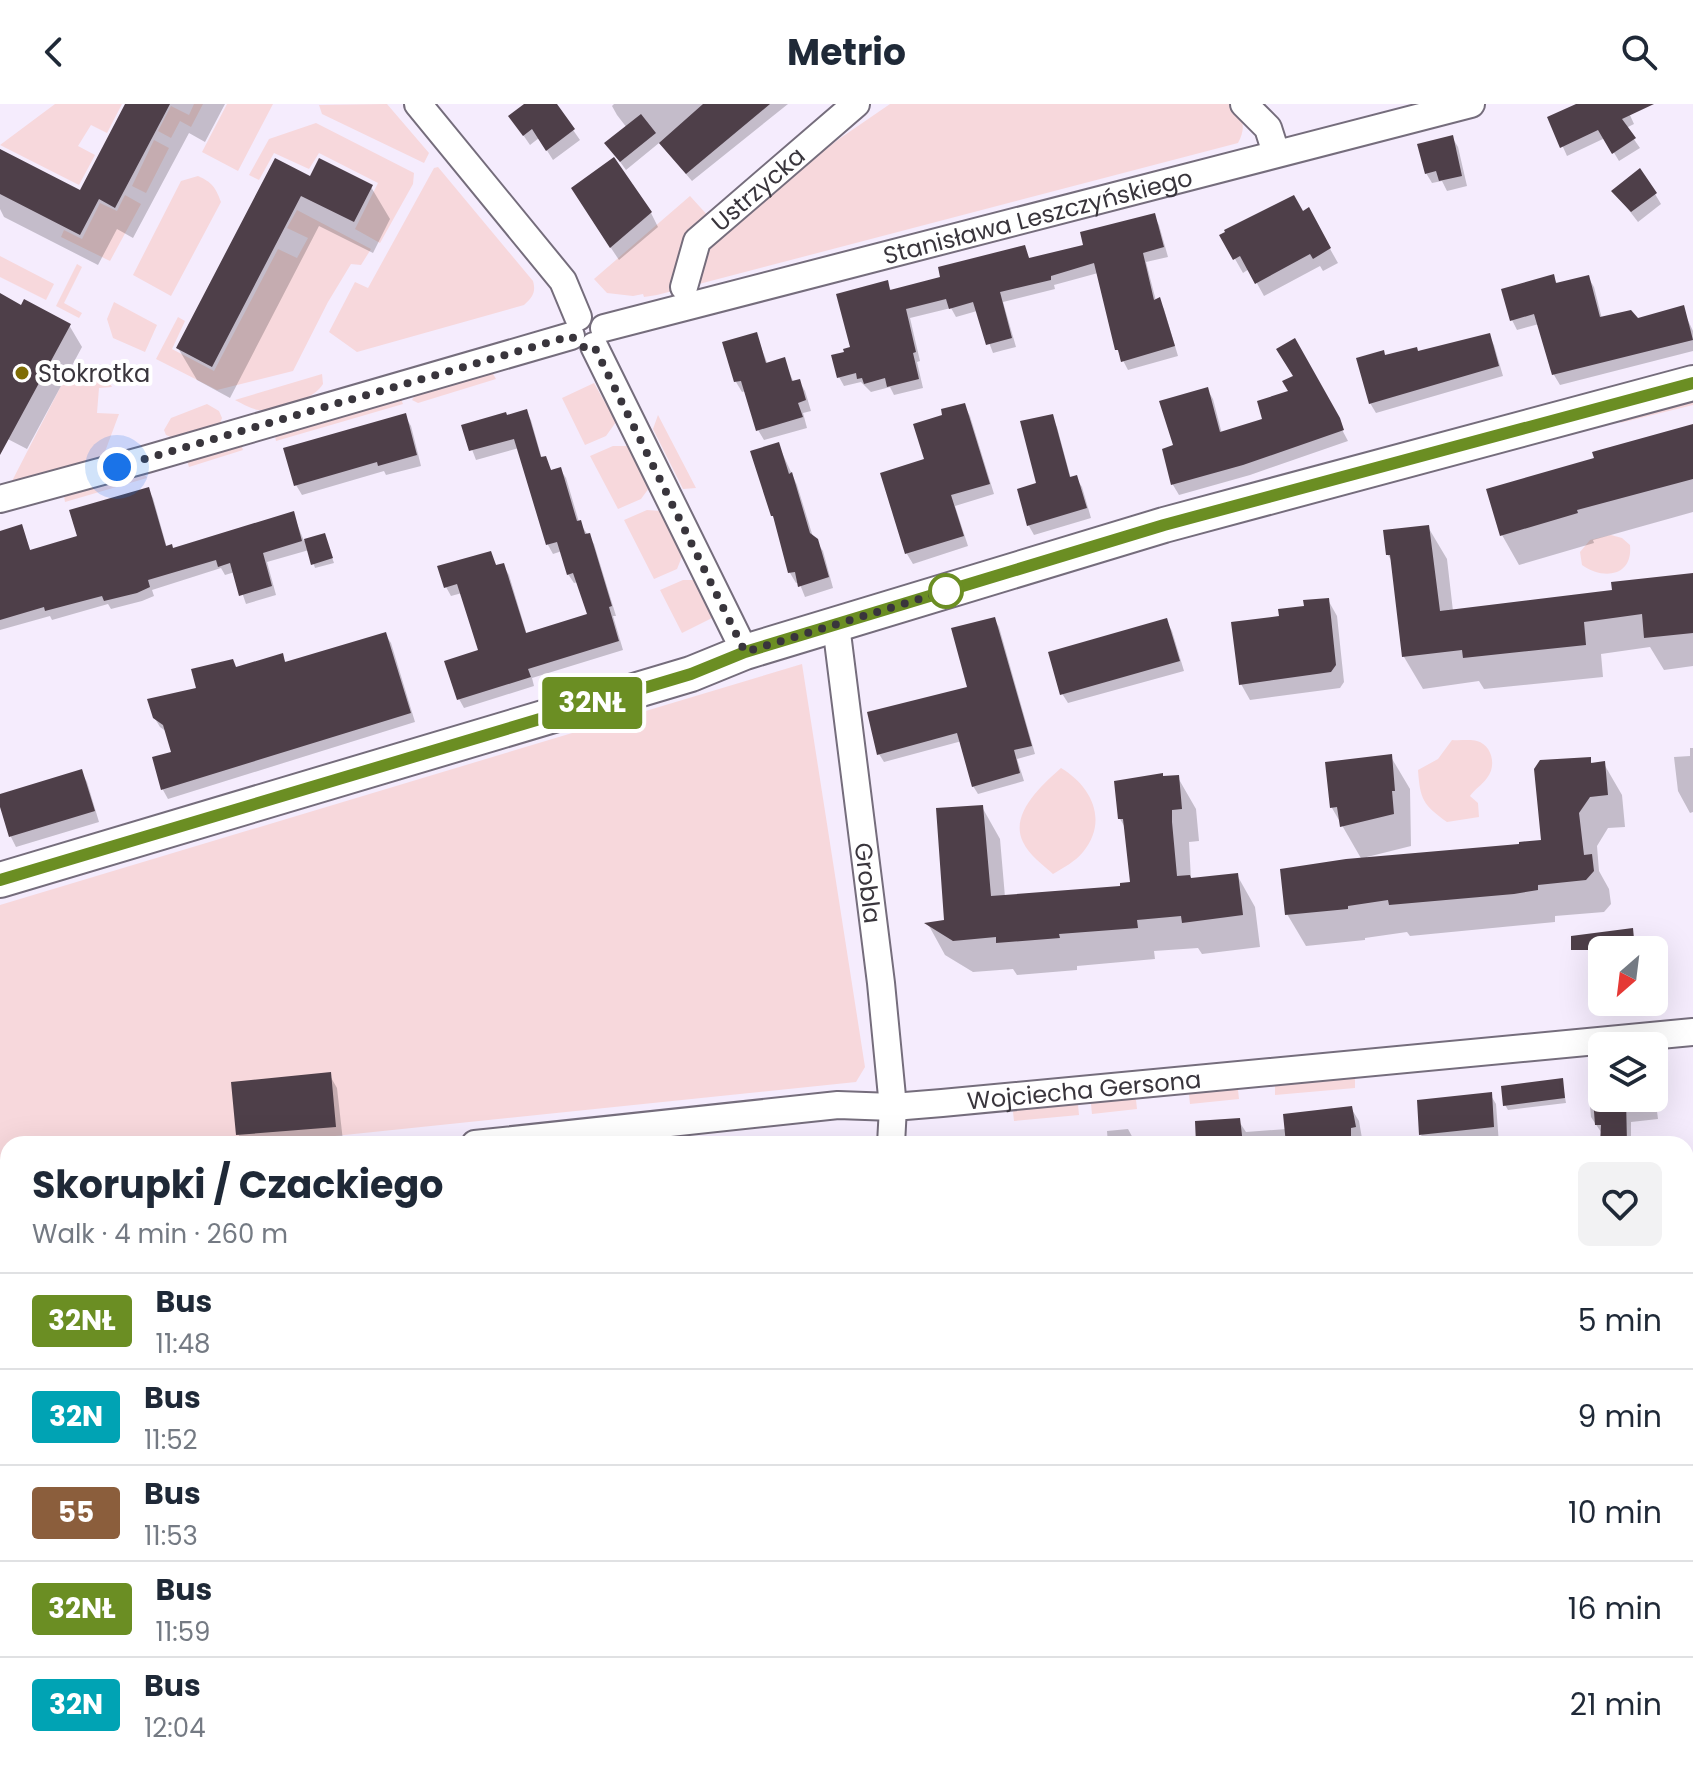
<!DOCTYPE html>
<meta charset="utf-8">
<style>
:root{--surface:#fff;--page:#f2f2f3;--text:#1f2937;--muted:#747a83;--line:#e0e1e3}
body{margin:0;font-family:Poppins,sans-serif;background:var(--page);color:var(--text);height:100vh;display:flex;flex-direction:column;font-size:30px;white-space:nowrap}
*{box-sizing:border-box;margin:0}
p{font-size:26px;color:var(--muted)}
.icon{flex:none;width:44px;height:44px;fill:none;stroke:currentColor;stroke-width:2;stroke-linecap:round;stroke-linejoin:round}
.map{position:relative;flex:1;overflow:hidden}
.details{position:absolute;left:0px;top:1032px;width:1694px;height:632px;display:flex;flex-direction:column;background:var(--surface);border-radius:24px 24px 0 0;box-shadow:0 8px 32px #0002}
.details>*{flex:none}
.badge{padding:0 16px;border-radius:6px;font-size:28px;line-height:52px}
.needle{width:52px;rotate:208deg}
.controls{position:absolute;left:1588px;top:832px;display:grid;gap:16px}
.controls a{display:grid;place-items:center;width:80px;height:80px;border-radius:12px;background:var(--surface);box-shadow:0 8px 32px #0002;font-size:40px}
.you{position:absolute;width:40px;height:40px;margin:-20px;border:6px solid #fff;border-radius:50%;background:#1a73e8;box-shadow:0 0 0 12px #1a73e833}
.map>.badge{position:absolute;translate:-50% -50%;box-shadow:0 0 0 4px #fff}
.round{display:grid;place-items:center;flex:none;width:84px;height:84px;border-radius:12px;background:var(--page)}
.head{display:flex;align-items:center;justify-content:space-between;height:136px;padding:0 32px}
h1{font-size:38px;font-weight:700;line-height:60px}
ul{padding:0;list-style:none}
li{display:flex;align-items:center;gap:24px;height:96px;padding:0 32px;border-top:2px solid var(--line)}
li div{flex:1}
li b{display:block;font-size:30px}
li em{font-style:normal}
li .badge{min-width:88px;font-weight:700;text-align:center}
header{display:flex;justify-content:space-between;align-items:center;height:104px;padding:0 32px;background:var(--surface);font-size:36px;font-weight:700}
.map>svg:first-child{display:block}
.green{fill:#f7d8dc}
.shadow{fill:#0003}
.building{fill:#4e3f49}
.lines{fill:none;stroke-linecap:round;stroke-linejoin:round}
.minor-casing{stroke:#756d7c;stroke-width:30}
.tertiary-casing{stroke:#756d7c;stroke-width:38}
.minor{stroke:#fff;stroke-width:26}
.tertiary{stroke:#fff;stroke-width:34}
.line-casing{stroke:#fff;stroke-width:18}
.line{stroke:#6b8e23;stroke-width:12}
.walk{stroke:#39353c;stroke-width:8;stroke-dasharray:0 14.4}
.poi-dot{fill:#7e6c05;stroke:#fff;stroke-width:3}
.stop-dot{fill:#fff;stroke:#6b8e23;stroke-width:4}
.labels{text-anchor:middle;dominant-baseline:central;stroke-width:8;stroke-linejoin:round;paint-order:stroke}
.street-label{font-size:24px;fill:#39353c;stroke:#fff}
.poi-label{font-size:24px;fill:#39353c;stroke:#fff;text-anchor:start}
</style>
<header><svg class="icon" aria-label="back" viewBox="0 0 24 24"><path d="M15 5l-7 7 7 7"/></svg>Metrio<svg class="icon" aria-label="search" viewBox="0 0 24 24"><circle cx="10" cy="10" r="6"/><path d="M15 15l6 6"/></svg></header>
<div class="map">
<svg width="1693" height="1664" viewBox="0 0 1693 1664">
<rect width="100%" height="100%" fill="#f5ecfd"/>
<path class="green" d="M55 0H122L107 29 91 21 78 42 95 51 79 81 0 41Z
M194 0H203L191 23 180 17 171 34 158 27 171 2 189 11Z
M227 0H273L238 67 202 48Z
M387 0 429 49 424 59 322 10 319 1Z
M890 0H1229C1243 12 1247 22 1238 39L657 191 644 193 643 190 633 192 607 189 594 175 690 92 710 114 746 106 839 35Z
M316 19 414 69 413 80 380 139 355 125 378 79 319 49 309 65 274 49 259 76 249 71 269 35Z
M154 36 169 44 146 89 132 82Z
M438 63 533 177C536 188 533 193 524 201L357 248 329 228 355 178 368 184 434 64Z
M198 72C212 78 216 84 221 98L171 192 133 171 181 77Z
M125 91 141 100 110 157 61 133 64 126 82 135 100 99 117 107Z
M297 106 371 145 361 161 351 160 328 198 293 267 217 286 156 255 178 213 185 217 172 245 214 267 278 145 297 154 308 134 287 124Z
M0 152 54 180 46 196 0 173Z
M77 160 82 163 64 199 82 209 79 214 56 202Z
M114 198 157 221 145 248 113 234 107 215Z
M83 267C97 268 105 270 112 283L99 284 97 309 119 310 103 353 11 379 61 282 70 273Z
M492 268 496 275 418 299 412 296 415 291Z
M322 270 323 280C314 295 277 310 259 306 251 305 243 300 235 296Z
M594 279 616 318 606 332 585 341 562 294Z
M401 295 403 300 276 337 275 332Z
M1693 295V301L1620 319 1627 312Z
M207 300 219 307 222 314 220 320 173 334 166 331 164 326 171 314Z
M658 311 696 384 683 385 653 325Z
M241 340 243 346 189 363 187 357Z
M613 342H628L649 384 641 395 618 405 590 352Z
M144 369 147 374 65 398 64 392Z
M647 406 660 407 683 450 677 465 654 475 624 416Z
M1611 431 1622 434 1630 441C1633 473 1603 476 1582 461L1580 448 1590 436Z
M683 476H695L711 504 712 514 682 529 660 486Z
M802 560 865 963 856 978 258 1040H8V1090L0 1091V801Z
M1452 636C1459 637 1470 635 1477 637 1492 641 1497 662 1487 674 1482 681 1475 685 1470 692L1478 699 1479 713 1447 718C1423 701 1420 695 1418 666L1438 655Z
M1061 664C1091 682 1109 716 1083 748 1076 757 1063 764 1053 770 1043 761 1029 751 1023 738 1009 710 1042 681 1061 664Z
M1351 971 1355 974V984L1275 991V982L1278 978Z
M1233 982 1238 986 1239 995 1190 1000 1189 991 1193 986Z
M1131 992 1136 996 1137 1005 1092 1010 1091 1000 1095 996Z
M1073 998 1078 1001 1079 1011 1014 1017 1013 1008 1017 1003Z
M7 1100 4 1170 8 1171V1327L0 1323V1101Z
M0 1334 8 1338V1375H0Z
M0 1468 8 1482V1516H0Z
M862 1656H878L1010 1663 866 1664Z"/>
<path class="shadow" d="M127 0H225L205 38 189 29 133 134 117 125 98 161 4 113 0 105V55L80 88Z
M527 0H555L580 36 553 56 539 34 530 41 517 22Z
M614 0H788L692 77 659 39 626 66 607 40 627 24 617 11 612 2Z
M1581 0H1625L1634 20 1626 24 1640 44 1619 57 1605 34 1567 52 1550 14Z
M1452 33 1458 43 1467 82 1447 87 1442 77 1432 79 1426 69Z
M311 75 371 83 390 115 373 149 319 122 230 294 197 276 178 244Z
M1614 87 1655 90 1661 100 1638 118Z
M1308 106 1338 159 1323 167 1320 162 1264 192 1249 165 1243 169 1222 132Z
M651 109 658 123 619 156 593 117Z
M1154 112 1159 121 1168 153 1146 158 1156 197 1159 196 1164 205 1178 252 1128 266 1117 245 1098 169 1054 181 1055 185 1003 198 1016 243 1004 246 993 249 977 207 956 213 951 204 910 214 920 257 917 258 923 284 894 291 890 283 871 288 861 278 844 282 839 273 887 179 892 188 943 175 1024 143 1030 156 1086 142Z
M1553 173 1558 181 1588 173 1594 183 1606 231 1685 210 1693 227V247L1560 281 1554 271 1539 220 1517 226 1512 216Z
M0 191 22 203 69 221 82 243 27 345 0 331Z
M756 230 768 261 784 256 794 279 799 277 805 287 811 307 803 309 807 324 764 336 758 326 746 287 742 288 736 278Z
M1489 231 1494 241 1503 272 1376 309 1370 299 1386 253 1418 249Z
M1295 237 1348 337 1250 371 1179 391 1173 381 1165 346 1176 343 1207 285 1213 295 1222 330 1265 317 1291 288 1295 273Z
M964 301 970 312 994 390 955 402 968 442 913 460 907 450 882 370 927 357 945 312Z
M526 307 531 316 542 355 545 354 552 368 560 365 566 374 579 418 594 440 616 512H613L623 546 532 574 534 582 464 604 459 595 480 548 462 489 451 492 446 483 490 449 497 463 503 461 509 471 527 531 589 512 578 478 574 479 568 470 562 447 553 450 548 441 519 344 476 356 463 322Z
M405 312 411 322 421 362 386 371 384 367 302 391 296 381Z
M1052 313 1057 323 1071 375 1076 374 1082 383 1091 414 1034 431 1029 422 1020 386 1038 380Z
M1693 323V408L1593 436 1594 439 1519 461 1502 431 1596 355Z
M778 340 797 381 813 433 823 447 833 484 805 493 799 478 796 479 790 469 773 411Z
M148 385 153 394 167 444 173 446 293 410 304 437 324 431 334 459 315 464 309 446 267 458 276 491 246 500 235 468 225 471 221 464 152 486 154 492 142 497 111 505 108 500 52 516 50 512 0 526V429L21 422 31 448 79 434Z
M1428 423 1447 455 1453 507 1614 488 1693 471V562L1664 566 1650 543 1601 550 1603 573 1484 585 1479 577 1423 585 1404 553 1393 459 1388 451Z
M1328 496 1337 512 1344 578 1340 584 1250 596 1241 580 1282 514Z
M994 515 999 523 1035 650 1017 655 1024 677 978 690 973 682 962 637 884 658 879 650 970 585Z
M1166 516 1172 527 1184 567 1068 599 1061 588Z
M385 530 391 539 415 618 168 695 163 686 155 654 173 649 167 628 160 623 154 613 236 565 282 552 287 560Z
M1690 644H1693V708L1690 709 1678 687 1674 653 1690 652Z
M1391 653 1410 685 1411 742 1367 753V755L1521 742 1543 737 1589 655 1593 661 1604 660 1622 691 1625 723 1608 724 1597 742 1599 767 1609 785 1611 800 1604 808 1555 812V818L1410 832 1407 828 1365 834V836L1306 842 1287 810 1362 756 1332 704 1327 660Z
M81 667 87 678 99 718 16 743 11 733 0 692Z
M1177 672 1196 705 1199 737 1189 738 1191 776 1237 771 1255 803 1260 843 1202 850 1198 844 1154 847 1155 855 1077 862V866L1017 871 1013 865 973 868 945 851 928 820 947 818 982 703 1000 735 1005 793 1122 784 1132 780 1126 725 1120 715Z
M329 970 337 984 343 1037 244 1040 238 1030Z
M1562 976 1566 999 1508 1006 1505 1001Z
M1602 979V994H1654V984L1658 1015 1631 1018V1040H1602L1603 1031 1591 1013 1588 980Z
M1490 990 1496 1000 1499 1040H1426L1421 1031Z
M1351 1004 1359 1017 1363 1040H1108L1107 1027 1128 1025 1135 1038 1197 1033 1238 1016 1246 1028 1287 1025Z
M1686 1062 1693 1063V1116H1686Z
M0 1380H8V1449L0 1443Z
M1691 1456H1693V1620H1690L1686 1613Z
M0 1526 8 1527V1587H0Z
M1072 1656H1428V1664H1078Z
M1539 1656H1599L1598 1664H1538Z
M1682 1659 1693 1660V1664H1682Z"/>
<path class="building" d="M125 0H170L115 104 99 95 80 131 0 90V45L80 86Z
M524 0H557L575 25 546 47 532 25 523 32 508 12Z
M703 0H770L686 70 659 39Z
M1576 0H1654L1622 15 1636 34 1612 50 1598 26 1560 44 1547 13Z
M641 10 656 29 620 58 604 39Z
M1453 31 1462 72 1439 77 1436 67 1425 70 1417 40Z
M614 53 652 108 610 144 571 84Z
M275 54 310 72 319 54 373 81 354 118 301 92 212 263 176 244Z
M1640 64 1657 89 1631 108 1611 87Z
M1294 91 1303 107 1309 103 1331 144 1313 155 1310 150 1255 180 1240 152 1233 156 1219 131 1225 128 1224 126Z
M1155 109 1164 143 1143 149 1154 196 1160 193 1175 242 1121 258 1118 246H1115L1094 159 1051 172V176L1000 188 1012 234 986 241 973 198 949 205 946 195 906 205 916 248 913 249 919 275 887 283 885 274 864 280 862 274 857 275 856 269 837 274 831 251 844 248 843 245 850 243 836 190 888 176 890 186 940 173 938 163 1025 141 1029 154 1083 141 1080 128Z
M1554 170 1556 179 1589 171 1600 213 1631 206 1638 214 1684 201 1693 236 1552 271 1534 210 1510 217 1501 185Z
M0 189 21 201 24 195 71 220 0 351Z
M757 228 766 259 785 253 792 277 800 275 806 296 798 299 803 313 756 327 741 277 734 278 722 238Z
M1490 229 1499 262 1369 300 1356 254 1384 246 1385 251 1417 243 1418 247Z
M1295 234 1340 314 1344 326 1243 361 1171 381 1162 345 1173 341 1159 297 1208 283 1220 328 1262 315 1257 297 1288 287 1282 277 1293 272 1276 245Z
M965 299 990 380 951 391 964 432 905 450 880 369 924 355 913 320 942 311 941 305Z
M527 305 541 353 546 352 551 366 561 363 577 417 581 416 585 430 590 429 612 502 609 503 619 537 528 565 531 573 457 596 444 557 478 546 457 480 444 484 437 462 491 447 496 461 504 459 526 529 587 510 573 469 567 471 557 438 546 441 514 335 469 347 461 321 506 308 507 311Z
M406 309 417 351 378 362 377 358 294 382 283 344Z
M1053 310 1070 373 1077 371 1087 404 1027 422 1017 385 1036 379 1020 317Z
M1693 320V375L1577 406 1578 409 1500 432 1486 385 1594 354 1592 348Z
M779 338 789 370 792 368 810 429 818 435 829 473 798 483 795 468 788 469 773 412H771L750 347Z
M149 383 166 442 172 440 173 444 294 407 302 437 263 449 272 482 239 492 230 459 218 463 216 456 148 476 150 483 137 489 104 497 102 492 45 507 44 503 0 516V427L22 420 30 446 77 432 69 406Z
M1429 421 1440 507 1612 486 1611 478 1693 469V529L1644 534 1642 510 1584 518 1586 541 1463 554 1462 546 1402 553 1390 451H1386L1383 426Z
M325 429 333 454 311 461 304 435Z
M1329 494 1336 561 1331 568 1239 581 1231 518 1279 512 1278 505 1304 502 1303 496Z
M995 513 1032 642 1014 646 1020 669 972 683 957 629 877 651 867 608 967 583 951 524Z
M1167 514 1180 557 1060 591 1048 548Z
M386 528 411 609 161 686 152 653 171 648 163 621 153 614 147 595 196 584 191 565 233 555 236 563 283 549 285 558Z
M1392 650 1395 687H1392L1394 710 1340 723 1337 703 1330 704 1325 658Z
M1591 653V659L1605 657 1608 691 1590 693 1579 709 1584 751 1592 750 1594 767 1586 776 1538 781V786L1514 790 1389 801 1388 796 1348 802V805L1285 811 1280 765 1346 755 1519 740V738L1541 736 1534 665 1540 656Z
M82 665 95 707 9 733 0 703V690Z
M1163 669V672L1179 671 1182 705 1172 706V718L1177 772 1190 771 1191 774 1238 769 1243 811 1182 819 1181 812 1137 816 1138 824 1059 830 1060 834 996 839V833L953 837 924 819 944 816 936 704 983 701 991 792 1120 782V779L1130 778 1123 715H1118L1114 677Z
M1633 824 1635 846H1571V832Z
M331 968 336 1023 236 1031 231 978Z
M1563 974 1565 994 1503 1002 1501 982Z
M1492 988 1494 1023 1419 1031 1417 996Z
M1593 994H1626L1627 1040H1600L1601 1021H1595Z
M1352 1002 1356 1023 1351 1024V1040H1286L1283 1010Z
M1240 1014 1243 1040H1196L1195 1017Z"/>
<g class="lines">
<g class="minor-casing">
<g id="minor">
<path d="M418 0 563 177 578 213"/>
<path d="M1244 0 1268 24 1276 49"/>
<path id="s1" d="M684 183 697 137 856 0"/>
<path id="s2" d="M604 224 1471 0"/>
<path d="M594 242 745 548"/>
<path d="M0 395 147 355 571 232"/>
<path id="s3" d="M836 521 881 879 893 1003 891 1040"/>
<path id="s4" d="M475 1040 838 1001 893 1003 942 999 1693 928"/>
<path d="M1686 1349 1693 1350"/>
<path d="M0 1453 8 1461"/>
<path d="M0 1632 8 1633"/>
<path d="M482 1656 686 1664"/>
<path d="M133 1664V1656"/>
<path d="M843 1664 844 1656"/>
</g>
</g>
<g class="tertiary-casing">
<path id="tertiary" d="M0 776 691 570 745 548 1164 421 1693 279"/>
</g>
<use href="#minor" class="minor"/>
<use href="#tertiary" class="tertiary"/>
</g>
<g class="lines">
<g class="line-casing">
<path id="line" d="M0 776 691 570 745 548 1164 421 1693 279"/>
</g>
<use href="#line" class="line"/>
<path class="walk" d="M117 363 571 232 583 243 594 242 745 548 946 487"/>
</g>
<circle class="poi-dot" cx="22" cy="269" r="8"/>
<circle class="stop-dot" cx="946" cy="487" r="16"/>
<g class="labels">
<g class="street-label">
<text stroke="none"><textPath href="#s1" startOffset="128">Ustrzycka</textPath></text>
<text stroke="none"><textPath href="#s2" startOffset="448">Stanisława Leszczyńskiego</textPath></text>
<text stroke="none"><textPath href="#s3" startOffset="260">Grobla</textPath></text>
<text stroke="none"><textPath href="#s4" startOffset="612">Wojciecha Gersona</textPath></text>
</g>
<g class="poi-label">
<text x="38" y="269">Stokrotka</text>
</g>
</g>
</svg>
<div class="controls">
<a><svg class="needle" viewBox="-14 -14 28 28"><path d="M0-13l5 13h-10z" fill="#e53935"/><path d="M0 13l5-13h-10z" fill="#747a83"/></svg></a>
<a><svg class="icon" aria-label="layers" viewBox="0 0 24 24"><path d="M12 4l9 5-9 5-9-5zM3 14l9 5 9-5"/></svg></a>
</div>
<div class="you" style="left:117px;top:363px"></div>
<b class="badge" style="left:592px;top:599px;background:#6b8e23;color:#fff">32NŁ</b>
<section class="details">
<div class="head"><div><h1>Skorupki / Czackiego</h1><p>Walk · 4 min · 260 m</p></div><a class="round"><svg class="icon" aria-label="heart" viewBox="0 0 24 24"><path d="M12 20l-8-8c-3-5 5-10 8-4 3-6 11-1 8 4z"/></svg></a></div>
<ul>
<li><span class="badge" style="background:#6b8e23;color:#fff">32NŁ</span><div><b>Bus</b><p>11:48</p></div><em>5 min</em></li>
<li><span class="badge" style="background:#00a3b4;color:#fff">32N</span><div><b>Bus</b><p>11:52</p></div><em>9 min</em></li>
<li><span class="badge" style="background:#8b5e3c;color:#fff">55</span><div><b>Bus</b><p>11:53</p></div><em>10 min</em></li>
<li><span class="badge" style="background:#6b8e23;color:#fff">32NŁ</span><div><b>Bus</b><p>11:59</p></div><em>16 min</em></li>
<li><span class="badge" style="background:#00a3b4;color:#fff">32N</span><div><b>Bus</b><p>12:04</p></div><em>21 min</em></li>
</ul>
</section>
</div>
